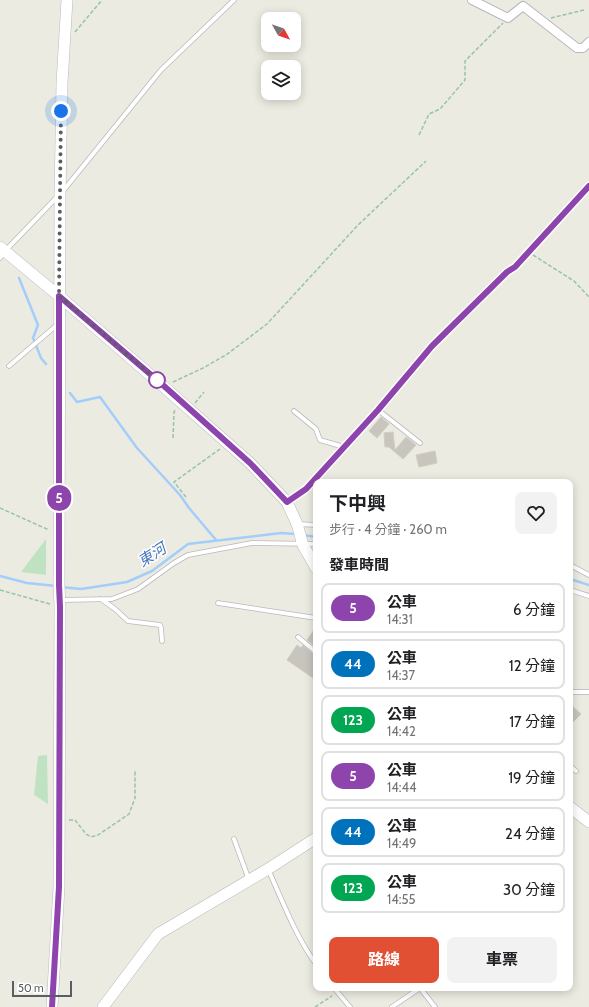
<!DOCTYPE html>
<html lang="zh-TW">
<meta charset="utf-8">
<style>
:root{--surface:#fff;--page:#f2f2f2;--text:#202124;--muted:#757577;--line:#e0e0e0;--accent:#e15033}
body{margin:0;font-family:Cabin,"Noto Sans TC",sans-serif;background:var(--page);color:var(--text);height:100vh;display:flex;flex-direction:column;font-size:15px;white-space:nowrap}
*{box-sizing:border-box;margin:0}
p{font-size:13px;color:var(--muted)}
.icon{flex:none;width:22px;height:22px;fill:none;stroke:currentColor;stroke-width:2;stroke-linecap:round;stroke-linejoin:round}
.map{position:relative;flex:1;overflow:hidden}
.details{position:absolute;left:313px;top:479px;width:260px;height:512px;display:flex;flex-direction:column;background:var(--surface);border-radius:8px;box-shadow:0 2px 10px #0003}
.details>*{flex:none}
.badge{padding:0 8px;border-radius:13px;font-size:14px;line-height:26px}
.needle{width:26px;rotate:130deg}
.fabs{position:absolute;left:261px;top:12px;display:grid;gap:8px}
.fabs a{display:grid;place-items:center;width:40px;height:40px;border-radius:8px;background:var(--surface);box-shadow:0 2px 10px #0003;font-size:20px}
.scale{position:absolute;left:12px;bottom:10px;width:60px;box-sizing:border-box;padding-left:4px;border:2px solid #5a5d62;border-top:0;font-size:11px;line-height:14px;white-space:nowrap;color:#5a5d62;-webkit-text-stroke:3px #fff;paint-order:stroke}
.you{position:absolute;width:20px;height:20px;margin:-10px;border:3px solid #fff;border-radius:50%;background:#1a73e8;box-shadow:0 0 0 6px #1a73e833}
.map>.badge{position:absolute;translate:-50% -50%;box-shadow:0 0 0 2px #fff}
h2{padding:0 16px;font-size:15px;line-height:36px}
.round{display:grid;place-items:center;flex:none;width:42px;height:42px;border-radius:8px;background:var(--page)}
.summary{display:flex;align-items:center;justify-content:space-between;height:68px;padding:0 16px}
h1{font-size:19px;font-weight:700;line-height:30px}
.button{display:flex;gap:8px;margin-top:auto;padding:8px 16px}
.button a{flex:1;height:46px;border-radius:8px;background:var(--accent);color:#fff;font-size:16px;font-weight:700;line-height:46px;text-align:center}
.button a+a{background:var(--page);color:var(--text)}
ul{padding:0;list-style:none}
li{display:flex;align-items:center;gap:12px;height:50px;margin:0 8px 6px;padding:0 8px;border:2px solid var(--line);border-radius:8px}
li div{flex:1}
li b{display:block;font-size:15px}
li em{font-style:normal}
li .badge{min-width:44px;font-weight:700;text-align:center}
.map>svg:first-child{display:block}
.green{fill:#bfe3c2}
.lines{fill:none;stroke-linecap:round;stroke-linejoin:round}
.stream{stroke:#a3cdfb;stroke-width:2.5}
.building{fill:#c8c5bf;stroke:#d0cdc0}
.lane-casing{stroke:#b7b9bd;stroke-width:5.5}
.street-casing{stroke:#b7b9bd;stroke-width:10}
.secondary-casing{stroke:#b7babf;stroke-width:12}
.path{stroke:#98c3a9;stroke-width:1.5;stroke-dasharray:4 2;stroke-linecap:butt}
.lane{stroke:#fff;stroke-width:4}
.street{stroke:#fff;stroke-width:8}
.secondary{stroke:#fff;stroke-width:11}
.line-casing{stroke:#fff;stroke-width:9}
.line{stroke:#8e44ad;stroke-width:6}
.walk{stroke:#5a5d62;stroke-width:4;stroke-dasharray:0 7.2}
.stop-dot{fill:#fff;stroke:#8e44ad;stroke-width:2}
.labels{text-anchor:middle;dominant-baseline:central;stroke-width:3;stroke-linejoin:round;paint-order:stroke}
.water-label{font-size:15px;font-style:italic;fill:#4776bd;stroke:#fff}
</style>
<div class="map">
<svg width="589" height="1007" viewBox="0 0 589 1007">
<rect width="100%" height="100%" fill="#ecebe1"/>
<path class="green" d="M46 539V575L21 572Z
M47 755 48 804 34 795 38 756Z"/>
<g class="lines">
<path class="stream" d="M19 278 38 325 33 338 41 358 46 364
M70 393 77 402 100 397 137 448 180 495 189 508 216 540
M303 535 316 537
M0 576 27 583 56 586
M570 579 589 585
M61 587 81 589 127 582 152 571 188 544 281 533 296 534"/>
</g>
<path class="building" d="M381 417 389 424 377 438 369 431Z
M393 432 395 450 406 437 416 445 403 459 389 447H385L384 433Z
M435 451 437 463 419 467 416 455Z
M316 627V647L307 640Z
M297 645 301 648 303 645 314 655H316V680L287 660Z
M570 704 581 714 570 725Z"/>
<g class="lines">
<g class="lane-casing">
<path id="lane" d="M63 191 161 70 234 0
M0 258 5 251 57 197
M9 366 58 324
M378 410 420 443
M294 411 316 429 320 440 344 447
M287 502 307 489 378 410 432 346 507 272 515 267 589 186
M297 524 316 525
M570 565 589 575
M570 590 589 596
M101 599 115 609 128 621 160 625 161 628 162 641
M61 600 112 599 138 589 174 563 188 555 252 543 316 544
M218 603 316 618
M298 637 316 652
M570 692H589
M570 766 576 771
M234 839 249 880
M268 869C282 900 296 937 316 964
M334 988 350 1007
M420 988 435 1007
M392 1007 420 988"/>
</g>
<g class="street-casing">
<path id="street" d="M472 0 508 18 523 6 577 48H583L589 42"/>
</g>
<g class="secondary-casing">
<path id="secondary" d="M0 247 59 296 164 387 250 463 287 502 297 524 303 545 316 568
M570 807 589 822
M52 1007 59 887 60 607 59 585 60 195 62 83 67 0
M103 1007 158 934 268 869 316 838"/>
</g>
<path class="path" d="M551 18 584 10
M75 32 102 0
M419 135 429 114 440 109 465 80V61L503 23
M533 255 574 281 589 297
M173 382 203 368 226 355 267 324 358 225 426 161
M195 403 204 392
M173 438 174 412 176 409
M186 497 174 482 220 449
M0 508 49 530
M0 590 50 604
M69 820H75L86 834 91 837 98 835 129 814 135 798V770
M315 1007 332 996"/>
<use href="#lane" class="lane"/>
<use href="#street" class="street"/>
<use href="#secondary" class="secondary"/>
</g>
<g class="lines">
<g class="line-casing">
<path id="line" d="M52 1007 59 887 60 607 59 585V296L164 386 250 463 287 502 306 489 378 410 432 346 507 272 515 267 589 186"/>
</g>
<use href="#line" class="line"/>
<path class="walk" d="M61 111 60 195 59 296 157 380"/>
</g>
<circle class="stop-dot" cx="157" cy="380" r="8"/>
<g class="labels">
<g class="water-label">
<text transform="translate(152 555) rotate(-33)">東河</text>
</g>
</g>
</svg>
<div class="fabs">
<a><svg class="needle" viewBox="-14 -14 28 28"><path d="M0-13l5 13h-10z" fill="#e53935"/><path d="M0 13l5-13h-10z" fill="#757577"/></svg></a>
<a><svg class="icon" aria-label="layers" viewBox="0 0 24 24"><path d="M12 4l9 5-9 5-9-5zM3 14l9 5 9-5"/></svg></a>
</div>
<div class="scale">50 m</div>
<div class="you" style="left:61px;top:111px"></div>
<b class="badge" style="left:59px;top:498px;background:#8e44ad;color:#fff">5</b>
<section class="details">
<div class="summary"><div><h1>下中興</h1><p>步行 · 4 分鐘 · 260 m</p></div><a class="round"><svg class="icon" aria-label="heart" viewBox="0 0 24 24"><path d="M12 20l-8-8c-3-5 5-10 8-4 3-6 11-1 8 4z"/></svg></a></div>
<h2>發車時間</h2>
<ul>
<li><span class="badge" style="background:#8e44ad;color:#fff">5</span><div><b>公車</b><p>14:31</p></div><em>6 分鐘</em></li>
<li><span class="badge" style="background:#0072bc;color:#fff">44</span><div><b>公車</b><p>14:37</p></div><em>12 分鐘</em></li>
<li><span class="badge" style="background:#00a651;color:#fff">123</span><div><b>公車</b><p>14:42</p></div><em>17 分鐘</em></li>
<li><span class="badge" style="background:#8e44ad;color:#fff">5</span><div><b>公車</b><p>14:44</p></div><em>19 分鐘</em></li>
<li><span class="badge" style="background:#0072bc;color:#fff">44</span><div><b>公車</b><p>14:49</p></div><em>24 分鐘</em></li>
<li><span class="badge" style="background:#00a651;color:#fff">123</span><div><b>公車</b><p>14:55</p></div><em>30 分鐘</em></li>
</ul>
<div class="button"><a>路線</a><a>車票</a></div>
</section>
</div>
